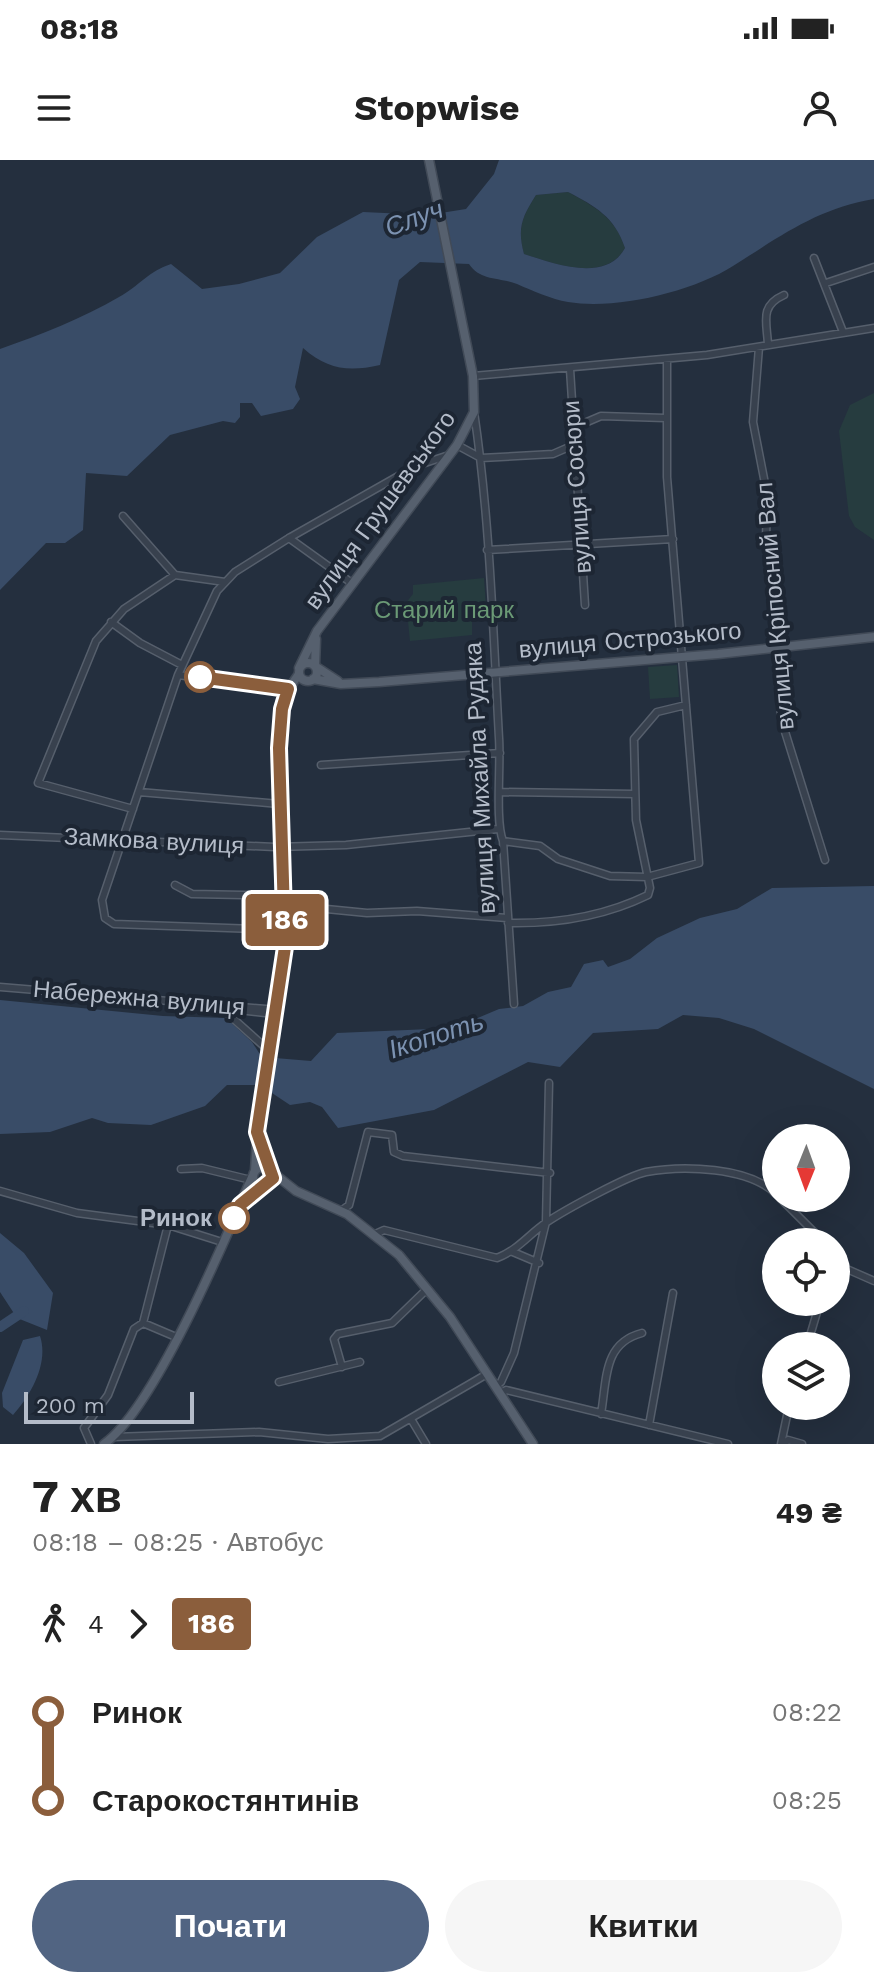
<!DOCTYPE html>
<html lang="uk">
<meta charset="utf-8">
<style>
:root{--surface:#fff;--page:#f6f6f6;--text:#222;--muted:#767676;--accent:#516482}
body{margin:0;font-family:"Work Sans",sans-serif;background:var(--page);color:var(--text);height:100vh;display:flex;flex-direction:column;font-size:30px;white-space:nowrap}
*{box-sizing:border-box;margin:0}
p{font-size:26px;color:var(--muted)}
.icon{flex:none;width:44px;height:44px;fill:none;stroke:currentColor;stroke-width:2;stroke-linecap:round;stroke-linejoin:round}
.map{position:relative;height:1284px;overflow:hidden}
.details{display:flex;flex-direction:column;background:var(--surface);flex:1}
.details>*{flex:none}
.badge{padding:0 16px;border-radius:6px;font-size:28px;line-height:52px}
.needle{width:52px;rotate:181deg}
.fabs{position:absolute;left:762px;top:964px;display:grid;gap:16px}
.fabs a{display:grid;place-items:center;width:88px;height:88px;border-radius:50%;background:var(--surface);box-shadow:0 8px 32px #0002;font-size:40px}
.scale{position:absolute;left:24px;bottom:20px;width:170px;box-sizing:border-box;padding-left:8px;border:4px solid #b4bcc9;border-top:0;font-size:22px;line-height:28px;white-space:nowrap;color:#b4bcc9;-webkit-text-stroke:6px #1d2633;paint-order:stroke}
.map>.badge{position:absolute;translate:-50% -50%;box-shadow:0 0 0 4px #fff}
.legs{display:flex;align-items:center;gap:12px;height:88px;padding:0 32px;font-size:26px}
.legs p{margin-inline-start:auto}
.headline{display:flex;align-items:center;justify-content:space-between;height:136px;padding:0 32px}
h1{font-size:44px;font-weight:700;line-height:60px}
.primary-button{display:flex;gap:16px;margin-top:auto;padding:16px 32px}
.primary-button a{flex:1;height:92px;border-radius:48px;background:var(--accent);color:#fff;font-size:32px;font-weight:700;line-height:92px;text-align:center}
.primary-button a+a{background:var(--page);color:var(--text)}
ul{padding:0 32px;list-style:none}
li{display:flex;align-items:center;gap:28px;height:88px;font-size:30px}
li i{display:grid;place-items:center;width:12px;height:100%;margin:0 10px;background:currentColor}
li i::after{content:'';width:20px;height:20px;margin:-10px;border:6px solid;border-radius:50%;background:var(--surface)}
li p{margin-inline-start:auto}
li:first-child i{background:linear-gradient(#0000 50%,currentColor 0)}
li:last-child i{background:linear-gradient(currentColor 50%,#0000 0)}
.status{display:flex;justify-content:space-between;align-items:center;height:56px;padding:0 40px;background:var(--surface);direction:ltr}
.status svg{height:22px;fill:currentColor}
header{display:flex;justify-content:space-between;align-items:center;height:104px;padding:0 32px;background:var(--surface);font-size:36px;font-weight:700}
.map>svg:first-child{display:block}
.green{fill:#263c3f}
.water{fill:#394c67;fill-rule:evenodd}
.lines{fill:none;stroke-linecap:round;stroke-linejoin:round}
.river{stroke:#394c67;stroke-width:10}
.minor-casing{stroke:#565f6c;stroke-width:9}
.major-casing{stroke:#414a57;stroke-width:11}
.minor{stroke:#38414e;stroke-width:6}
.major{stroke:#56606e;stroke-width:8}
.line-1-casing{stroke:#fff;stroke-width:18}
.line-1{stroke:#8b5e3c;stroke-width:12}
.stop-1-dot{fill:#fff;stroke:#8b5e3c;stroke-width:4}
.labels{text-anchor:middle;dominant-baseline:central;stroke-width:8;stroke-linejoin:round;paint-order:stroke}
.street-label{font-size:24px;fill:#b4bcc9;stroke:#1d2633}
.park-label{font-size:24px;fill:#6b9a76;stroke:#1d2633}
.stop-label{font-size:24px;font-weight:bold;fill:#b4bcc9;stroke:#1d2633;text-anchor:end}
.water-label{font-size:26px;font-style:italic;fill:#7c92b1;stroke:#1d2633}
</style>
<div class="status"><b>08:18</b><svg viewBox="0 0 49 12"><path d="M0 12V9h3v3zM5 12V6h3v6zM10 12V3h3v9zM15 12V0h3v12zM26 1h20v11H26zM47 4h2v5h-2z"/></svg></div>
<header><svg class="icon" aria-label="menu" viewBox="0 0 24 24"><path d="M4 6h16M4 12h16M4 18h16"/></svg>Stopwise<svg class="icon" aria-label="person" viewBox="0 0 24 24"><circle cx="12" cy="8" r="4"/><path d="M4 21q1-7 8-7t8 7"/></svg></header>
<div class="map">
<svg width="874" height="1284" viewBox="0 0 874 1284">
<rect width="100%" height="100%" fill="#242f3e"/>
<path class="green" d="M568 32C595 47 615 57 625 88 605 123 555 104 524 94 517 69 522 57 536 35Z
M874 233V380L855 367 849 356 839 271 850 245Z
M484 418 487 460 472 461V475L410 481 408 461 401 449 413 434V425Z
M677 505 679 537 650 539 648 507Z"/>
<path class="water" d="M499 0H874V39C818 48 779 77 733 106 692 132 616 150 568 142 551 139 533 131 517 124 499 117 480 121 469 104L420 102 399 120 380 205C349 212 328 210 303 188L295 227 300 239 293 249 261 256 252 243H240V257L235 263 223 261 170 275 127 316 86 313 83 370 65 383H46L0 430V189C40 175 83 158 119 137 139 126 149 111 171 104L202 129 239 124 280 113 317 77 363 52 428 55 466 49 494 14ZM568 32C595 46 615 57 625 88 606 123 555 104 524 94 517 68 522 57 536 35Z
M874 726V929L754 869 719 858 683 855 658 869 593 873 560 907 528 902 434 950 338 968 322 947 310 942 290 945 266 929 275 898 311 901 337 873 454 868 499 849 523 846 548 832 571 827 584 804 603 800 608 807 630 799 657 778 700 758 737 749 772 728Z
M0 840 163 856 226 858 252 882 263 899 258 925H227L205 946 151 965 108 963 92 958 50 972 0 974Z
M0 1073 24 1093 53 1133 47 1170 17 1158 0 1132Z
M40 1176C49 1203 31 1235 13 1255L3 1247 2 1233 23 1180Z"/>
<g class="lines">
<path class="river" d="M0 1167 24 1151"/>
<g class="minor-casing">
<path id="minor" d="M814 98 843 172
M826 123 874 107
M768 185C767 162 759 146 784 135
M759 187 753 262 767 334 766 380 774 414 789 545 780 546 782 562 825 700
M570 209 585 445
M473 216 707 195 874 168
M474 252C490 359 493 470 499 578 501 605 495 661 503 681L514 844
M457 285 481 298 553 294 569 287 580 265 601 256 665 258
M123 356 175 415
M289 378 353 424
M487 390 673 379
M111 462 140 483 182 505
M178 515 288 529
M321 605 500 593
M139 632 279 644
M501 632 634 634
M133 649 38 623 96 481 124 449 175 415 225 422
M0 675 275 687 346 685 498 669
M503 681 540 686 558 699 610 716 647 717 699 703 667 317V199
M175 725 192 734 286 736
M286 745 367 753 417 751 507 758
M508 763C557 764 603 757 648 735L650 728 636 660 634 579 657 552 686 545
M285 770 114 764 105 758 102 740 178 515 217 431 235 412 289 378 416 306 446 296
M0 827 278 850
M229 849 274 854 267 889 228 854Z
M181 1009 202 1008 251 1020
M0 1031 77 1053 168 1065 222 1082
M780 1038 824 1082
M341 1051 349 1045 368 972 392 975 394 992 403 996 550 1013
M373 1075 384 1070 497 1098C518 1090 529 1074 547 1062 565 1050 627 1016 646 1012 683 1005 749 1007 776 1034
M513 1092 539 1103
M836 1095 840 1106 874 1121
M143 1163 176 1177
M807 1186 820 1142
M342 1207 334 1179 338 1174 392 1163 427 1129
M279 1222 360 1202
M496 1226 501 1222 514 1193 546 1062 549 923
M501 1233 506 1230 728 1284
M601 1254C607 1219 603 1183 642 1173
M411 1259 426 1284
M649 1265 673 1133
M114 1277 259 1272 328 1279 380 1276 487 1214
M91 1284 84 1268 108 1235 134 1169 143 1163 168 1065
M781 1284 789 1246
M784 1284 788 1280 802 1284"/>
</g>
<g class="major-casing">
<path id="major" d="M316 479 315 506 338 521
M299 512a9 9 0 1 1 18 0a9 9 0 1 1-18 0Z
M299 508 317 471 457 285 474 252 473 216 429 0
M313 519 341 524 379 522 718 494 874 477
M259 980 267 1007
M253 1017a10 10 0 1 1 20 0a10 10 0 1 1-20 0Z
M255 1010 259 950 285 787 279 580 285 534 299 514
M272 1012 296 1031 347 1054 399 1095 450 1157 533 1284
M241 1045 264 1027
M104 1284C154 1249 226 1078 252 1017"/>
</g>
<use href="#minor" class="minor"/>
<use href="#major" class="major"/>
</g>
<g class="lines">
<g class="line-1-casing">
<path id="line-1" d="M200 517 288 529 282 549 279 588 285 787 257 972 273 1018 240 1045 234 1058"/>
</g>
<use href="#line-1" class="line-1"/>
</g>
<g class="stop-1-dot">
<circle cx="200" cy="517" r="14"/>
<circle cx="234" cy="1058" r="14"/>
</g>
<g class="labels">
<g class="street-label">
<text transform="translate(577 327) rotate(-94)">вулиця Сосюри</text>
<text transform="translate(380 350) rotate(-54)">вулиця Грушевського</text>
<text transform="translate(775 446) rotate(-95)">вулиця Кріпосний Вал</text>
<text transform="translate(630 480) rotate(-5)">вулиця Острозького</text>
<text transform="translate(480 618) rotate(-93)">вулиця Михайла Рудяка</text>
<text transform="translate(154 681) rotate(3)">Замкова вулиця</text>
<text transform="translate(139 838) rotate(5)">Набережна вулиця</text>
</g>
<g class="park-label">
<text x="444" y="450">Старий парк</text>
</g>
<g class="stop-label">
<text x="212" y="1058">Ринок</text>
</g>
<g class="water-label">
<text transform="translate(414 58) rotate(-20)">Случ</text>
<text transform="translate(436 875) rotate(-18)">Ікопоть</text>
</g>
</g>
</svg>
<div class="fabs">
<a><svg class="needle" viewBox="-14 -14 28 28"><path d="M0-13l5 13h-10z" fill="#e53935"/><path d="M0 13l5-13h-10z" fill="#767676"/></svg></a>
<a><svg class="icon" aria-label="locate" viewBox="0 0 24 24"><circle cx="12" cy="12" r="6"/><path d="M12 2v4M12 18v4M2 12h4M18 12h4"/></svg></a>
<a><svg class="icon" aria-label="layers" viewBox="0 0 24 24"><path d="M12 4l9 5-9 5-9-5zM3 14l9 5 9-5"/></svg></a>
</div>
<div class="scale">200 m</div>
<b class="badge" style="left:285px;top:760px;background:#8b5e3c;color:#fff">186</b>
</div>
<section class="details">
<div class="headline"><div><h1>7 хв</h1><p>08:18 – 08:25 · Автобус</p></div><b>49 ₴</b></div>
<div class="legs"><svg class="icon" aria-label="walk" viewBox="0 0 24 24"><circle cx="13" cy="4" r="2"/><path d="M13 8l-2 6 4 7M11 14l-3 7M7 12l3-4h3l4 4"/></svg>4<svg class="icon" aria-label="forward" viewBox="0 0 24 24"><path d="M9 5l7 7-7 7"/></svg><b class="badge" style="background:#8b5e3c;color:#fff">186</b></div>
<ul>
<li><i style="color:#8b5e3c"></i><b>Ринок</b><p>08:22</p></li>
<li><i style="color:#8b5e3c"></i><b>Старокостянтинів</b><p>08:25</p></li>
</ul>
<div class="primary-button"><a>Почати</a><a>Квитки</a></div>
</section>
